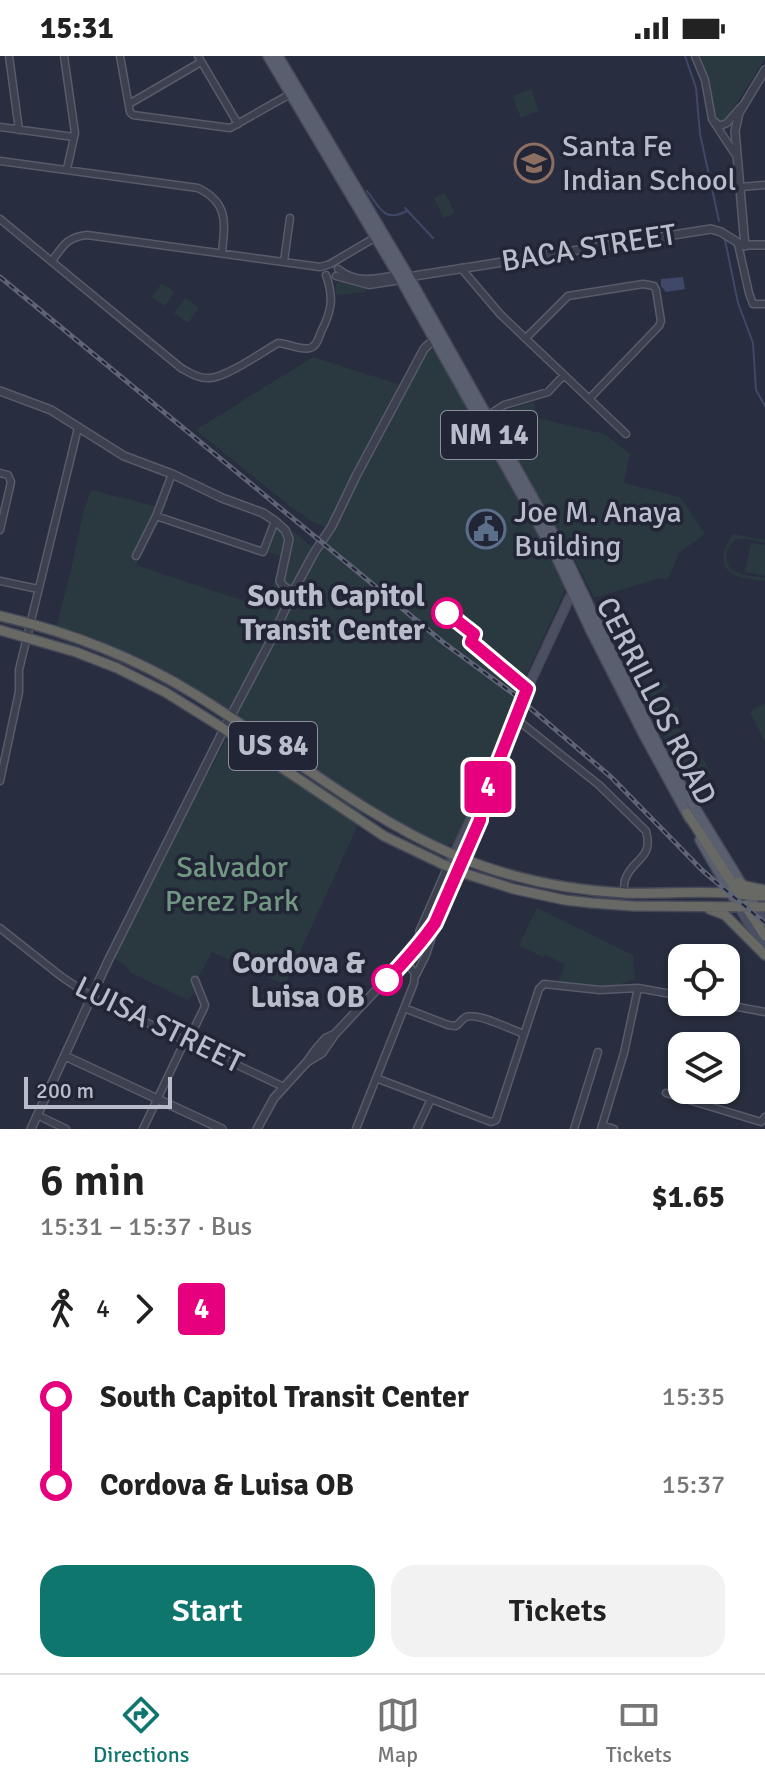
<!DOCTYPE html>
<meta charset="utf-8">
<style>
:root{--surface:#fff;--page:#f2f2f2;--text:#222;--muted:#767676;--line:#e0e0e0;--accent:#0f766e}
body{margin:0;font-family:Signika,sans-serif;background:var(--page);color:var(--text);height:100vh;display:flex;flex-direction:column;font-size:30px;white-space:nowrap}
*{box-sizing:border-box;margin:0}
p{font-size:26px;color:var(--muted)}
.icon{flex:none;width:44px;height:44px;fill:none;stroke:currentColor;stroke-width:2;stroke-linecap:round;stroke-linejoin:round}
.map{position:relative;height:1073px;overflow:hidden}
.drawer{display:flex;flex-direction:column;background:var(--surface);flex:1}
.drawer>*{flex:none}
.badge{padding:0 16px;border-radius:6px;font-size:28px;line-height:52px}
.tools{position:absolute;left:668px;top:888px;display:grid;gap:16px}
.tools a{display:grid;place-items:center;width:72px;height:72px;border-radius:16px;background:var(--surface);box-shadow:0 2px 6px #0004;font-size:40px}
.scale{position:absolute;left:24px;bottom:20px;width:148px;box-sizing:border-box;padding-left:8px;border:4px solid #b9bcca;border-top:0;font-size:22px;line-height:28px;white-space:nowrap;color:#b9bcca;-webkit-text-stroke:6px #212535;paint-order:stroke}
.map>.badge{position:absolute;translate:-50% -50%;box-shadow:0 0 0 4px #fff}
.legs{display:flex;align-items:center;gap:12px;height:88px;padding:0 40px;font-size:26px}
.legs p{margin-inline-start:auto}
.overview{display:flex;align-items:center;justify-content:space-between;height:136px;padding:0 40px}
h1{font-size:44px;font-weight:600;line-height:60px}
.primary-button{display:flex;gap:16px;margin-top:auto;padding:16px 40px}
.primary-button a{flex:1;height:92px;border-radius:24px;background:var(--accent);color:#fff;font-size:32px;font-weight:600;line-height:92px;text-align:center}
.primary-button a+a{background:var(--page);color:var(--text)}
ul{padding:0 40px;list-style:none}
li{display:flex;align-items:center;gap:28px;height:88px;font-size:30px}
li i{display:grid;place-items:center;width:12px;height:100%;margin:0 10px;background:currentColor}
li i::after{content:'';width:20px;height:20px;margin:-10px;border:6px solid;border-radius:50%;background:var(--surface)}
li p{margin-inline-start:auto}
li:first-child i{background:linear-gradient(#0000 50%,currentColor 0)}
li:last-child i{background:linear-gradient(currentColor 50%,#0000 0)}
.status{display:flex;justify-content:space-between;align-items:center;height:56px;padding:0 40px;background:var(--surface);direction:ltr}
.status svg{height:22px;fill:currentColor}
.menu{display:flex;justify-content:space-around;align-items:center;height:112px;border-top:2px solid var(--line);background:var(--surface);font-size:22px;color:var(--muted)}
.menu a{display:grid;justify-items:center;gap:4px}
.menu .current{color:var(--accent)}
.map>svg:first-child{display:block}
.green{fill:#2a3940}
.water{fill:#404867}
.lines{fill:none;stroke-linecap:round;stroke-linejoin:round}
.stream{stroke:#404867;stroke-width:2}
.minor-casing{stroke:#575b6a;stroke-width:9}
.tertiary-casing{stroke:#575b6a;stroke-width:10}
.secondary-casing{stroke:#464958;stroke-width:11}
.primary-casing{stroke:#464958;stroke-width:12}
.trunk-casing{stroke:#444857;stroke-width:12}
.minor{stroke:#3c404f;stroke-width:6}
.tertiary{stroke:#3c404f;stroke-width:7}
.secondary{stroke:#4b4f62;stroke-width:8}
.primary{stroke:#5a5f6f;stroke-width:9}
.trunk{stroke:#686864;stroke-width:9}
.rail-casing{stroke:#5f6376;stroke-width:5}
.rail{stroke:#212535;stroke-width:2;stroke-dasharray:6;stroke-linecap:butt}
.line-1-casing{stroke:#fff;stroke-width:18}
.line-1{stroke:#e6007e;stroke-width:12}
.stop-1-dot{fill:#fff;stroke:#e6007e;stroke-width:4}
.labels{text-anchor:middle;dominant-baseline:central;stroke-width:7;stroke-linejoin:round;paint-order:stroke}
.shield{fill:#212535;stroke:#8b8f9d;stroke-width:2}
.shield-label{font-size:28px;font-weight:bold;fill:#b9bcca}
.poi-label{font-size:30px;fill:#b9bcca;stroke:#212535;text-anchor:start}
.street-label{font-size:30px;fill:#b9bcca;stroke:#212535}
.stop-label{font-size:30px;font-weight:bold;fill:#b9bcca;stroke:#212535;text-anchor:end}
.park-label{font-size:30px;fill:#729883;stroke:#212535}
</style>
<div class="status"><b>15:31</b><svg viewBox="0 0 49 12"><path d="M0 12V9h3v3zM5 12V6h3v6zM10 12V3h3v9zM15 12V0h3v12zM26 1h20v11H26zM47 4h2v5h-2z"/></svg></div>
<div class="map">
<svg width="765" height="1073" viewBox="0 0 765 1073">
<rect width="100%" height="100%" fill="#282d3f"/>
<path class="green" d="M701 0H765V3L724 67 718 66 714 55 711 33Z
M531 33 539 55 521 62 512 40Z
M445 137 455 157 444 162 434 142Z
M339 225 366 233V236L336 239V228Z
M161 228 171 233 174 237 165 250 152 241Z
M185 242 199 252 188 267 174 257Z
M429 292 438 297 548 493 565 528 564 537 528 615 481 730 453 787 444 791 365 749 358 769 285 929 212 896 194 930 196 935 188 944 131 917 125 909 114 902V899L130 872V868L134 863 173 786V783L203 726V722L208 718 225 685 228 682H232L331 747 338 731 291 699 241 661 56 572 71 514 83 457 91 434 155 450 166 419 174 422 162 460 136 509 266 552 282 500 266 496 277 462 312 491 326 471 311 465 291 451 196 374 313 301 407 331Z
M534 346 538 362 605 378 630 398 624 427 680 441 705 478 680 496 667 524 660 522 594 542 583 519 495 362 515 351Z
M732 478 765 484V487C757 486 747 482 739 483 726 485 722 508 733 515 741 520 756 520 765 522V525C747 522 718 522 724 496 725 489 730 484 732 478Z
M751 487 765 489V520L745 516Z
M664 626 668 631 656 638 665 656 678 650 679 654C672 661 664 660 656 665L641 638Z
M765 647V683L764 684 750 656Z
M674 673H680L690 691 698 694 711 717 705 720 707 724 693 732 663 681Z
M537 852 633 899 635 923 615 930 565 928 558 924 565 909 544 898 543 901 519 889Z"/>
<path class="water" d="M683 221 685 233 666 236 661 230V223Z"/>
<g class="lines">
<path class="stream" d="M685 0 696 32 700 78 719 165
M367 135C380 152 384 167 407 155
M405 152 433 182
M725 184 738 247 753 287 756 334 765 350"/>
<g class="minor-casing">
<path id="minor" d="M9 0 19 74
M64 0 75 77 67 113
M120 0 130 56 133 59 230 72 292 37
M198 0 238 68
M695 0 705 24 712 63 735 98
M129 48 201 6
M714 65 720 70 727 67 741 51
M0 71 74 81
M0 105 198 132C229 147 225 167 222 197
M740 131 765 129
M0 163 181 312C190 317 199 323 210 322 227 321 262 296 278 287 287 287 301 295 310 292 317 290 319 281 321 276 332 254 334 242 326 219
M738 188 749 237 753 248H765
M52 205C63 190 67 181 87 179L320 211 327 209
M284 205 290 162
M330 208 376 181
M461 212 500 258 626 378
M338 213C357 228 375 223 397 219
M336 220 369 229 401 224
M526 282 568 240 643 228 654 230 656 234 661 265 659 270 589 343
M486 363 487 360 504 349 548 336 564 319
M0 417 8 419 11 426 0 474
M156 460 263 496 275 465
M136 500 156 460 172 418
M0 525 38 533
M515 662 599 729 646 775C654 804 632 802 625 824 624 826 624 835 624 838
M0 725 19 636V614L78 372
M0 872 62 921 92 941 284 1031
M416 919 426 899 435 871
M711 946 765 956
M404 952 448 969 456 970C460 967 462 963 466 961 477 956 512 974 524 978
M376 1022 491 1066 496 1064 539 933 544 928 600 934 638 932 682 940
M666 1037 761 1066 765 1061
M37 1059 66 1073
M602 1069 614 1073
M143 1073 183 989 188 985 204 952 205 949 195 924
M356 1073 414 927 415 917 405 905
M417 1073 431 1043
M574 1073 598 996
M601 1073 624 997 638 932"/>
</g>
<g class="tertiary-casing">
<path id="tertiary" d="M745 190 735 75 739 57 765 14
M408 221 711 173 721 176 742 189H765
M0 335 51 354 124 400 172 418 222 442 263 457 275 465 285 474 289 483 280 525 283 530 293 536
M419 886 420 875 448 811
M65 1000 222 1073
M307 1006 322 997 335 978 426 881 435 867 457 815
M31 1073 108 905 224 673 270 586 295 532 314 497 332 470 356 420 424 293 429 288 436 285
M257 1073 274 1042 307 1006 317 992 326 982 333 979"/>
</g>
<g class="secondary-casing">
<path id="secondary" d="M448 811 471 763 481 750 527 633 569 543 576 533
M457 815 480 764 481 750
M755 850 765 867
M739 851 765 894"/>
</g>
<g class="primary-casing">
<path id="primary" d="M268 0 401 224 555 498 591 575 644 679 690 763
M278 0 409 221 563 495 612 598 665 703 755 850
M700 784 739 851"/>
</g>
<g class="trunk-casing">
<path id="trunk" d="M0 560C69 576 136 602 196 639 282 692 361 759 454 799 508 822 567 834 625 837 660 838 695 835 729 837 741 838 753 840 765 840
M0 574 76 596 117 612 165 636 218 669 384 780 457 815 514 833 565 844 592 847 633 850 765 851
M687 757 739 838
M739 826 745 830 765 834
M745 849 765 880
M709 853 725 859 765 899"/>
</g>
<use href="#minor" class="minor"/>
<use href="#tertiary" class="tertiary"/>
<use href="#secondary" class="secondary"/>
<use href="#primary" class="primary"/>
<use href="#trunk" class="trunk"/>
<g class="rail-casing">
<path id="rail" d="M0 221 444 587 515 639 611 721 703 815 765 867"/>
</g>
<use href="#rail" class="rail"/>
</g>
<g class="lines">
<g class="line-1-casing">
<path id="line-1" d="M387 924C404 906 421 887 435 867L480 764 481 750 527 633 471 586 474 578 447 557"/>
</g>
<use href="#line-1" class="line-1"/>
</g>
<defs>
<g id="school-ring" transform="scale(2)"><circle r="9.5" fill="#212535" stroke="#8d6e63" stroke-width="1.5"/><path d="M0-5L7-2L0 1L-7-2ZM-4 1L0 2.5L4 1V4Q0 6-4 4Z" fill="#8d6e63"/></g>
<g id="civic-ring" transform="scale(2)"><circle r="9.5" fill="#212535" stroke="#5c6f8a" stroke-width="1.5"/><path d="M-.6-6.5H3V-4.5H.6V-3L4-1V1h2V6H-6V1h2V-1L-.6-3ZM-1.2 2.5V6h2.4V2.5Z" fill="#5c6f8a"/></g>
</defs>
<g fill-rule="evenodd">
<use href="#school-ring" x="534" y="107"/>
<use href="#civic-ring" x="486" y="473"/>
</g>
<g class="stop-1-dot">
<circle cx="447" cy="557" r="14"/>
<circle cx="387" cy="924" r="14"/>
</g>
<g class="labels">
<g class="shield">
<rect x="441" y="355" width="96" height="48" rx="6"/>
<rect x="229" y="666" width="88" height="48" rx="6"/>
</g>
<g class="shield-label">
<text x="489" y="379">NM 14</text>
<text x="273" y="690">US 84</text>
</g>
<g class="poi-label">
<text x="562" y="90">Santa Fe<tspan x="562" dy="34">Indian School</tspan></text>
<text x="514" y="456">Joe M. Anaya<tspan x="514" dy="34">Building</tspan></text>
</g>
<g class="street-label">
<text transform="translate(589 192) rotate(-9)">BACA STREET</text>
<text transform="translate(656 645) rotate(63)">CERRILLOS ROAD</text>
<text transform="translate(159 969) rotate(26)">LUISA STREET</text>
</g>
<g class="stop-label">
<text x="425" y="540">South Capitol<tspan x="425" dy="34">Transit Center</tspan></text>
<text x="365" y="907">Cordova &amp;<tspan x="365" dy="34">Luisa OB</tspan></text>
</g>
<g class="park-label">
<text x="232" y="811">Salvador<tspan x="232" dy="34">Perez Park</tspan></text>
</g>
</g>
</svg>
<div class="tools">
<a><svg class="icon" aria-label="locate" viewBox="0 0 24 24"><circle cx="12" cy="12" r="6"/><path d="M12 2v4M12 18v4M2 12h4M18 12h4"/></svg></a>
<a><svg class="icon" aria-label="layers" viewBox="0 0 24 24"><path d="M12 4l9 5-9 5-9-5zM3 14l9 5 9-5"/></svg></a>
</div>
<div class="scale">200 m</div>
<b class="badge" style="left:488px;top:731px;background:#e6007e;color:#fff">4</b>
</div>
<section class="drawer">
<div class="overview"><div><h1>6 min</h1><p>15:31 – 15:37 · Bus</p></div><b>$1.65</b></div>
<div class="legs"><svg class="icon" aria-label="walk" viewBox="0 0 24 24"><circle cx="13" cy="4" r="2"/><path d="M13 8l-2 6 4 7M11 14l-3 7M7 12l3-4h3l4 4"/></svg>4<svg class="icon" aria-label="forward" viewBox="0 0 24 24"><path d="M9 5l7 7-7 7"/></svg><b class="badge" style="background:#e6007e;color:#fff">4</b></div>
<ul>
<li><i style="color:#e6007e"></i><b>South Capitol Transit Center</b><p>15:35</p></li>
<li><i style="color:#e6007e"></i><b>Cordova &amp; Luisa OB</b><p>15:37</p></li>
</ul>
<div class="primary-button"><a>Start</a><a>Tickets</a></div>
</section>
<nav class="menu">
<a class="current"><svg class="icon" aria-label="directions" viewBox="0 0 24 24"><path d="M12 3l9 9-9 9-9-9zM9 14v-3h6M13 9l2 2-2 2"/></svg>Directions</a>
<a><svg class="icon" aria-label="map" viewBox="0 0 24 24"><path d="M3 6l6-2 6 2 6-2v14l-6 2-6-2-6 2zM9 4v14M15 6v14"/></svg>Map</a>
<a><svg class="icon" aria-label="tickets" viewBox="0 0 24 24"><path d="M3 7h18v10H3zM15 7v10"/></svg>Tickets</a>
</nav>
